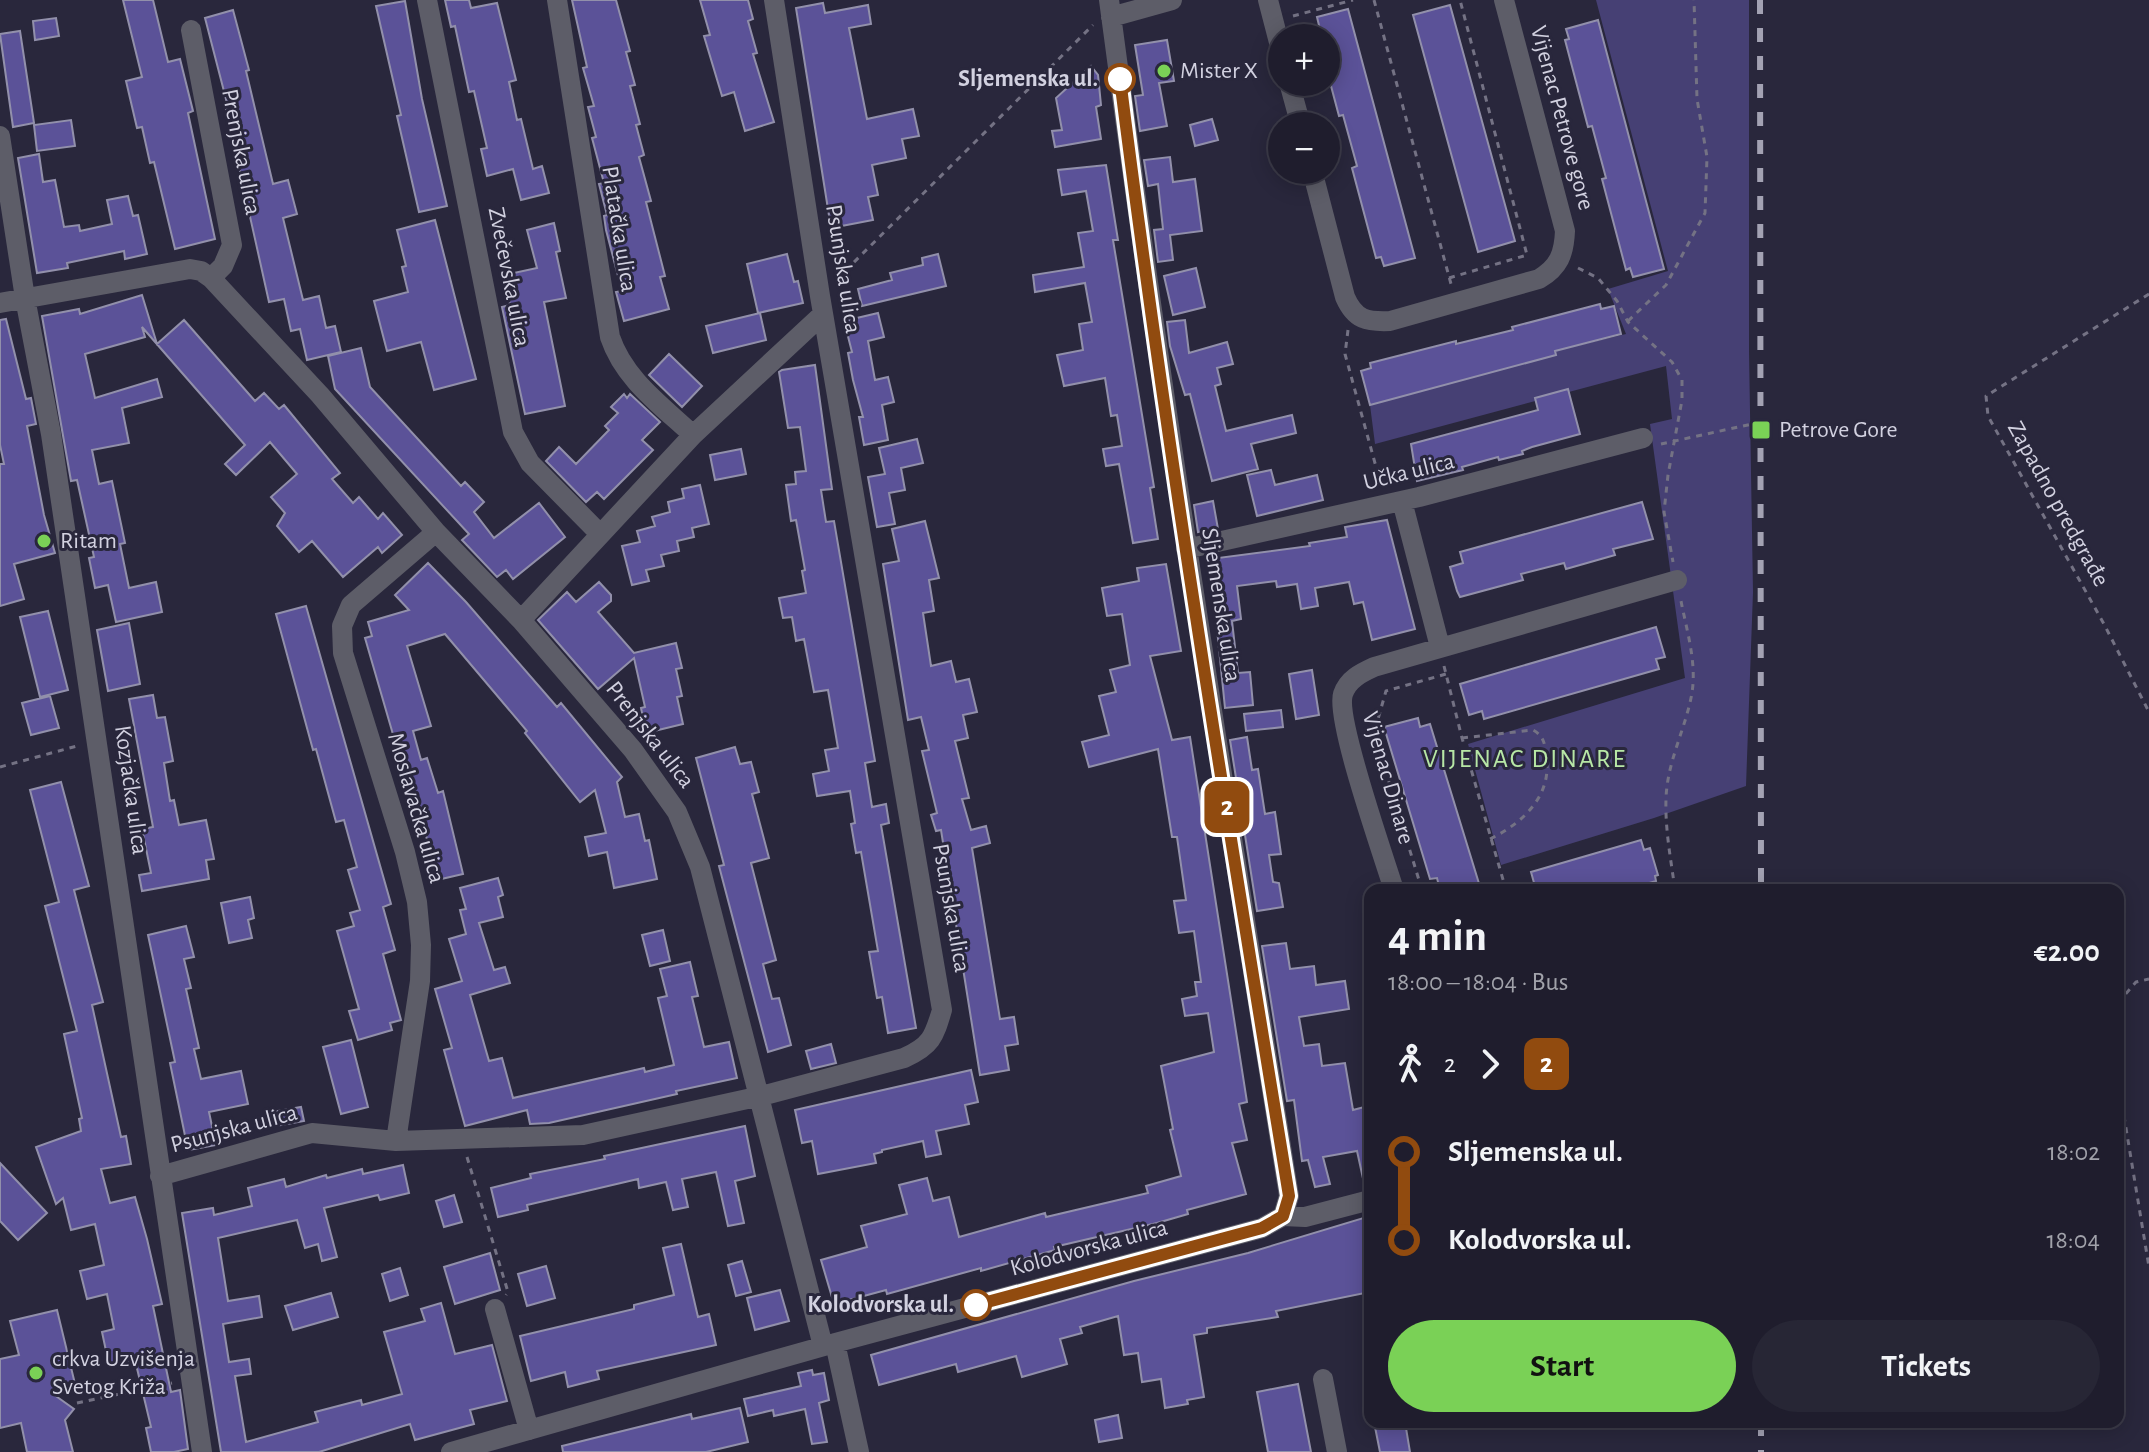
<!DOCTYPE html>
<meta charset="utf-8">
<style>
:root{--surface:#1f1d2d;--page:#272635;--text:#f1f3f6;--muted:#a1a2aa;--line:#3c3b49;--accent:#7ad156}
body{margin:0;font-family:"Alegreya Sans",sans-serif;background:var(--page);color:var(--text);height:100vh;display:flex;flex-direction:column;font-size:30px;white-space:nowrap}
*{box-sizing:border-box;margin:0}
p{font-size:26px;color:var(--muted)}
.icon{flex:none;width:44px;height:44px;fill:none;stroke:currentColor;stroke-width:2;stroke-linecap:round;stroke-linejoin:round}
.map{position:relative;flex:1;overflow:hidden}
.sheet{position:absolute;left:1364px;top:884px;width:760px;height:544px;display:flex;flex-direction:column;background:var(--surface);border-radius:16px;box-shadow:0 4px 20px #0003,0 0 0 2px var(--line)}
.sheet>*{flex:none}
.badge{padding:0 16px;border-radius:12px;font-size:28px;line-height:52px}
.tools{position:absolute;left:1268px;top:24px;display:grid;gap:16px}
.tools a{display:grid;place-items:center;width:72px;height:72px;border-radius:50%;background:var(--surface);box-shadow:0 4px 20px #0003,0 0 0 2px var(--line);font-size:40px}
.map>.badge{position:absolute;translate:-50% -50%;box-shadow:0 0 0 4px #fff}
.legs{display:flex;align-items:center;gap:12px;height:88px;padding:0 24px;font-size:26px}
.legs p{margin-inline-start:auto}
.overview{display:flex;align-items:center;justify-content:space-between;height:136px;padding:0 24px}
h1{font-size:44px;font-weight:600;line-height:60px}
.action{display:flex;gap:16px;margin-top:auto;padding:16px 24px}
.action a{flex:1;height:92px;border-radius:48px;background:var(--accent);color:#111;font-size:32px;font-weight:600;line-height:92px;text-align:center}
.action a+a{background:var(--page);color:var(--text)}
ul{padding:0 24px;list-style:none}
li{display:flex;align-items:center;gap:28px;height:88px;font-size:30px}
li i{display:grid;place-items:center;width:12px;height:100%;margin:0 10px;background:currentColor}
li i::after{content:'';width:20px;height:20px;margin:-10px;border:6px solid;border-radius:50%;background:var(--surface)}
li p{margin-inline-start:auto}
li:first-child i{background:linear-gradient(#0000 50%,currentColor 0)}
li:last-child i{background:linear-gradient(currentColor 50%,#0000 0)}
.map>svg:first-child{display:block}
.green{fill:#464074}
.building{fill:#5b5298;stroke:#9290ab;stroke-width:2}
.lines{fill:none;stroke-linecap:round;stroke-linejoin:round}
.path{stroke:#747284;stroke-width:3;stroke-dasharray:6 6;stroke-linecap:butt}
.minor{stroke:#5d5d68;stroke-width:20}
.rail{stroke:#a3a2b3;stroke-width:6;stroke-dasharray:14 14;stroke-linecap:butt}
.line-1-casing{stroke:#fff;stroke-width:18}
.line-1{stroke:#914b0f;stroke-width:12}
.poi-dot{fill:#7ad156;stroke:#29273c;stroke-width:3}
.stop-1-dot{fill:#fff;stroke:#914b0f;stroke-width:4}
.labels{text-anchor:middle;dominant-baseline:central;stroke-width:6;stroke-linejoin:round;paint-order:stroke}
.poi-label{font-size:24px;fill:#d2d1e0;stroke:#29273c;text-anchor:start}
.stop-label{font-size:24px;font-weight:bold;fill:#d2d1e0;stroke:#29273c;text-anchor:end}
.street-label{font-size:24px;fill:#d2d1e0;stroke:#29273c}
.neighbourhood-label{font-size:26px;letter-spacing:2px;fill:#b7e7a6;stroke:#29273c}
</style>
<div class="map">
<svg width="2149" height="1452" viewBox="0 0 2149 1452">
<rect width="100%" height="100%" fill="#29273c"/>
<path class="green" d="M1596 0H1749V351L1753 592 1746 786 1654 818 1501 865 1468 744 1685 678 1650 424 1672 419 1666 366 1375 444 1370 405 1556 355 1555 351 1626 334 1608 289 1668 271Z"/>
<path class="building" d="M123 0H153L168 62 180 59 193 111 188 113 215 239 175 249 154 162 150 163 142 127 137 128 126 81 142 77Z
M445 0H469L471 8 497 3 516 80 509 82 517 120 521 119 533 169 542 166 549 193 521 200 513 169 487 176 481 149 487 148 474 91 469 92 455 26 451 27Z
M572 0H616L630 51 626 52 635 85 630 86 640 124 636 125 644 155 639 157 651 201 646 202 665 276 660 277 669 309 624 321 616 292 622 291 606 230 604 216 607 215 599 184 604 183 592 138 596 137 588 107 594 106 583 68 587 67Z
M700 0H748L753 19 748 21 757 53 753 54 774 122 745 131 734 92 722 96 704 36 710 35Z
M405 1 422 99 447 206 419 212 397 116 401 115 376 6Z
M823 3 825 13 868 5 871 24 849 28 867 119 913 109 919 136 902 139 906 158 872 165 878 195 868 197 873 220 831 228 796 8Z
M1450 5 1515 241 1478 252 1413 15Z
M1348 9 1415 258 1384 266 1381 257 1376 258 1352 168 1357 166 1343 115 1339 116 1326 67V38H1322L1317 17Z
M233 10 249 70 246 71 273 184 288 180 297 214 283 218 303 300 319 296 326 328 335 326 341 352 307 360 300 329 291 331 284 299 269 302 225 104 227 103 205 18Z
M56 18 59 36 35 40 33 21Z
M1598 20 1664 269 1633 277 1630 268 1626 270 1602 179 1606 178 1592 126 1588 127 1565 40 1569 39 1566 29Z
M20 31 34 123 13 127 0 34Z
M1167 40 1174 81 1159 83 1167 126 1140 131 1135 96 1143 95 1135 45Z
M1091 66 1098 75 1101 105 1096 107 1101 139 1055 147 1052 131 1062 130 1056 98Z
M1212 119 1218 140 1195 146 1190 125Z
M71 120 75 146 37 151 34 125Z
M39 154 43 182 55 180 64 227 79 225 80 231 112 224 107 200 128 196 133 216 138 215 147 254 125 259 124 251 67 263 68 268 37 273 18 158Z
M1170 157 1173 182 1195 179 1202 231 1170 235 1173 260 1158 262 1154 230 1163 229 1158 184 1148 186 1144 160Z
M1106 165 1118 240H1113L1154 487 1150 488 1158 539 1133 543 1119 464 1106 466 1103 449 1122 446 1117 415 1111 416 1105 378 1064 386 1057 355 1083 350 1079 324 1092 322 1085 283 1035 292 1033 275 1084 267 1078 233 1093 231 1086 191 1062 195 1058 170Z
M435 220 476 379 434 390 421 342 387 351 374 301 408 292 402 267 406 266 397 230Z
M554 223 560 251 556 252 566 298 544 302 565 406 525 414 502 307 510 305 504 275 537 268 527 230Z
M787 254 794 282 798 281 803 303 758 313 747 264Z
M938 254 946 286 862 306 858 289 892 280 890 273 923 265 922 258Z
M1196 268 1205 307 1173 315 1164 276Z
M142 295 157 344 184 320 255 401 264 393 279 409 284 405 340 473 332 479 353 503 359 497 378 519 383 513 402 535 382 553 378 547 343 577 312 541 299 552 277 526 285 513 271 497 297 474 270 442 236 475 225 464 245 445 142 327 145 337 85 354 95 398 157 379 162 397 122 408 129 443 92 450 99 484 112 481 125 543 120 544 129 588 156 582 162 612 116 622 108 585 95 588 89 558 94 557 77 480 71 481 42 316 79 309 80 314Z
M1600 304 1601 309 1614 306 1621 334 1555 351 1556 355 1370 405 1361 371 1371 368 1370 363 1456 341V344L1513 330 1512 327Z
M760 313 766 340 713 353 706 326Z
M878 313 884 337 868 341 875 380 888 377 894 402 882 405 888 440 864 445 859 417H863L853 380 848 353 852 352 844 321Z
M6 319 26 399 31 398 36 424 27 426 44 515 55 553 14 564 24 599 0 606V464H4L0 445V320Z
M1185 320 1189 353 1227 342 1233 364 1217 368 1221 384 1215 386 1226 431 1292 415 1296 433 1251 444 1258 469 1212 481 1190 394 1185 395 1170 346 1167 322Z
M361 348 370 387 461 486 465 482 484 502 474 512 494 538 539 503 565 537 513 579 506 570 497 577 462 540 469 534 335 389 328 356Z
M669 354 702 386 682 407 649 375Z
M815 365 832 489 821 490 826 522 834 521 875 761 865 763 872 807 886 804 889 823 881 825 916 1028 888 1033 882 997 877 998 869 952 878 951 861 852 856 853 851 824 855 823 850 791 817 796 813 774 829 771 825 750 838 748 828 690 814 692 804 639 796 641 792 617 783 618 779 598 806 593 802 571 805 570 796 520 791 521 786 485 796 484 795 472 806 471 800 427 788 428 779 372 782 370Z
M1568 389 1580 434 1532 447 1522 451 1523 454 1499 460 1498 457 1462 467 1463 470 1417 481 1411 444 1538 410 1535 398Z
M624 394 627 398 630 394 660 422 642 440 653 450 604 499 597 492 586 502 546 461 559 447 576 464 609 430 605 426 618 413 611 407Z
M917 439 923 463 901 468 905 490 889 493 895 524 877 527 868 477 885 474 879 448Z
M741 449 746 474 715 480 710 455Z
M1271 470 1275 485 1317 475 1323 500 1257 516 1247 475Z
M700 485 709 524 692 528 694 537 677 541 679 551 661 555 664 566 646 570 649 581 632 585 622 546 640 542 637 531 655 526 652 517 670 512 668 502 684 498 682 489Z
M1213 501 1218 529 1198 532 1194 505Z
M1642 502 1653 539 1613 549 1615 555 1566 569 1564 563 1521 574 1523 580 1460 597 1457 591 1450 567 1463 563 1460 552Z
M1387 520 1415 629 1372 640 1363 602 1354 604 1349 582 1315 588 1318 606 1301 609 1297 584 1277 587 1276 581 1237 586 1241 619 1232 621 1238 673 1250 672 1253 705 1225 708 1210 559 1310 546 1309 543 1347 537 1345 527Z
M925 521 939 578 929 580 934 611 923 613 931 666 951 661 956 682 969 679 977 712 963 715 968 738 955 741 969 798 962 799 971 830 986 826 990 843 972 848 1000 1019 1014 1017 1018 1044 1005 1046 1009 1070 980 1075 941 830 936 831 931 815 937 813 922 751 929 750 921 717 908 720 883 564 899 561 892 529Z
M428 563 466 602 557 707 561 703 622 777 617 782 625 817 639 814 645 841 649 840 657 879 614 888 607 852 589 856 585 837 606 833 595 790 580 802 525 733 527 731 445 634 407 646 431 726 413 731 421 760 427 758 438 793 443 791 463 874 437 880 415 791 410 793 365 638 372 636 368 622 409 610 395 595Z
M1166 564 1181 651 1150 656 1172 740 1190 737 1247 1102 1239 1104 1247 1140 1232 1143 1246 1194 1187 1210 1188 1214 1157 1223 1054 1247 1055 1250 981 1271V1268L887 1294 886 1290 834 1304 821 1260 867 1247 861 1226 907 1214 899 1185 927 1178 933 1201 949 1197 959 1237 1045 1213 1046 1217 1148 1193 1146 1186 1181 1176 1170 1130 1173 1129 1161 1066 1214 1052 1208 1013 1185 1016 1182 999 1197 996 1195 982H1201L1194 931 1179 933 1174 901 1186 900 1177 837H1172L1158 749 1089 767 1082 742 1109 735 1099 696 1116 692 1110 670 1130 665 1122 614 1107 616 1102 588 1139 581 1137 568Z
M599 582 611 595V601L598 612 634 653 676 643 682 668 676 669 682 696 677 697 683 724 646 733 641 708 645 707 634 658 598 689 538 620 567 592 576 602Z
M306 606 391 904 383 907 395 950 383 954 401 1020 390 1023 392 1030 358 1040 349 1011 359 1009 337 931 354 926 350 913 360 910 348 870 357 867 344 820 336 822 316 749 313 750 276 614Z
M48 611 68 690 40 697 20 617Z
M129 623 140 684 108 691 97 630Z
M1656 627 1665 657 1656 659 1659 669 1484 719 1482 711 1469 715 1460 684Z
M1312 670 1319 715 1296 719 1289 674Z
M153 695 157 718 165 717 173 761 164 763 170 801 174 800 179 825 206 820 214 859 206 860 209 879 142 891 139 875 151 873 142 829 153 827 129 699Z
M50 696 59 728 31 735 22 703Z
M1281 710 1283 727 1246 731 1244 714Z
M1418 718 1420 727 1430 724 1481 890H1440L1437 878 1430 879 1384 727Z
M1247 737 1252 770 1258 769 1265 814 1275 812 1281 854 1269 855 1273 882 1279 883 1283 907 1257 911 1230 740Z
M735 747 740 764 751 762 759 792 752 794 769 858 751 863 776 960 763 964 772 999 779 998 791 1045 768 1052 719 866 724 865 696 758Z
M61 782 89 886 74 890 103 1002 92 1005 121 1137 126 1136 131 1164 101 1169 110 1203 135 1197 147 1239 162 1304 153 1306 171 1392 180 1390 188 1449 174 1452H151L146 1428 151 1427 135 1360 109 1365 102 1332 114 1329 107 1294 87 1299 80 1271 104 1265 95 1224 71 1230 63 1198 56 1204 36 1147 81 1131 79 1119 82 1118 64 1034 77 1031 45 906 59 902 30 790Z
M1641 840 1644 850 1650 848 1658 875 1655 876 1656 881 1626 890H1536L1531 872Z
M498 878 503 895 498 897 503 917 479 923 494 970 505 967 510 983 470 995 489 1061 502 1058 513 1098 644 1068 645 1072 674 1065 658 998 667 996 660 969 690 962 698 996 692 997 704 1047 729 1042 737 1078 676 1091 677 1094 549 1123 530 1124 527 1110 465 1126 444 1050 452 1048 435 989 462 981 449 939 466 934 460 910 466 909 460 888Z
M250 897 254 918 248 920 252 938 229 943 221 903Z
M186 926 194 957 184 959 191 988 186 989 199 1048 194 1049 201 1079 241 1071 248 1104 209 1112 216 1145 188 1150 170 1063 175 1062 148 935Z
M663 930 670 961 650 966 642 935Z
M1286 943 1290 969 1314 966 1316 985 1345 981 1349 1009 1299 1017 1304 1046 1319 1044 1322 1066 1345 1063 1353 1110 1368 1106 1370 1117V1182L1364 1183 1357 1151 1323 1157 1330 1184 1315 1187 1308 1160 1302 1161 1294 1100 1287 1101 1262 946Z
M351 1040 368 1107 341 1114 323 1047Z
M831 1044 836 1063 811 1069 806 1051Z
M971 1070 978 1102 965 1105 969 1124 936 1131 941 1154 926 1157 923 1141 882 1150V1152L874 1154 876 1163 818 1174 812 1141 802 1143 795 1110Z
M301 1107 304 1121 275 1126 272 1112Z
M745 1126 755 1176 735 1181 744 1223 728 1226 716 1172 682 1179 688 1207 673 1210 666 1182 639 1188 638 1179 527 1205 528 1210 498 1217 491 1188 531 1178 530 1174 605 1159 604 1156Z
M0 1163 47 1213 18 1240 0 1221Z
M403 1165 409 1193 380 1200 378 1195 324 1208 337 1257 322 1261 318 1244 305 1248 297 1220 218 1238 228 1301 259 1296 262 1317 223 1324 229 1362 249 1359 251 1374 235 1376 246 1442 318 1422 315 1412 361 1400 362 1405 402 1394 384 1332 425 1321 421 1309 441 1303 455 1354 492 1345 507 1401 470 1410 474 1424 415 1440 410 1424 319 1452H221L182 1213 213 1208 214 1215 252 1206 248 1188 284 1179 286 1187 326 1175 327 1178 362 1169 363 1174Z
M454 1195 462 1222 444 1227 436 1201Z
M1370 1216V1292L1276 1311 1278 1317 1207 1328V1333L1194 1335 1204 1397 1187 1400 1188 1404 1165 1408 1161 1379 1142 1382 1138 1353 1124 1355 1118 1316 1080 1327 1082 1333 1060 1339 1067 1364 1022 1377 1016 1356 958 1372 956 1364 879 1385 871 1355 1134 1281 1248 1253Z
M681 1244 698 1317 709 1314 716 1345 597 1371 599 1379 568 1387 565 1372 531 1381 520 1336 634 1309V1305L674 1295 663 1248Z
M490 1253 500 1290 455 1304 444 1267Z
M742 1261 751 1292 736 1296 728 1265Z
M546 1266 555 1298 527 1306 518 1274Z
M400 1268 408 1295 390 1301 382 1274Z
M780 1290 789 1321 755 1330 747 1298Z
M331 1293 338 1317 293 1330 285 1306Z
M57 1310 76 1388 53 1394 74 1409 65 1420 73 1452H27L21 1423 0 1428V1359L19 1355 10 1321Z
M812 1370 813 1375 824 1373 829 1400 819 1403 827 1442 812 1444 805 1409 774 1416 773 1410 748 1416 744 1399 801 1386 798 1373Z
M1298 1384 1311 1452H1268L1257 1392Z
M740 1408 748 1442 706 1452H563L562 1446 691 1414 692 1419Z
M1118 1415 1122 1438 1099 1442 1095 1420Z
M1374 1422H1405L1410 1452H1380Z"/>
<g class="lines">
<path class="path" d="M1374 0 1451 284
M1293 16 1353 0
M1578 268 1598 278 1617 301 1628 322 1672 362 1682 380V400L1668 475 1664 512 1673 562
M1449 278 1527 255 1460 0
M837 279 1093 25
M2149 294 1986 396 1988 416 2105 626 2149 712
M1628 321 1666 285 1705 213 1707 157 1697 99 1694 0
M1348 330 1345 354 1381 485
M1661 444 1752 424
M1444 666 1462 738 1506 890
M1462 738 1533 730C1544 736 1545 744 1546 756 1553 795 1523 823 1490 839
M0 767 77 746
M1422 890 1374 733 1386 691 1446 674
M1675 890C1671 860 1665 830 1666 799 1667 763 1684 732 1691 698 1698 666 1687 632 1681 601
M2118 1003 2136 982 2149 979
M2118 1080 2149 1267
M467 1157 508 1292 506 1295
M77 1403 172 1383"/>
<path class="minor" d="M427 0 513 432 530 463 600 534
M557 0 610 337C624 379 661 405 693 435
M1109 0C1162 400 1225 798 1289 1196L1283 1216
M1268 0 1282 54
M1111 17 1172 0
M191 30 232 245 223 266 211 278
M1289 82 1301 126
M0 136 25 298 51 434 202 1452
M1312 170 1345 297C1355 320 1367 322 1390 321L1539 279C1559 267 1564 254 1565 231L1504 0
M0 303 190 269 201 271 211 278 320 395 436 532 521 620 633 750 677 812 700 867 823 1346
M1402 501 1440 647
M1186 549 1419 497 1643 438
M521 620 693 435 823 314
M1394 890C1384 857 1335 719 1343 694 1348 679 1361 673 1374 667L1677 580
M396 1141 420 981 421 945 417 902 405 852 343 653 342 626 351 605 436 532
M160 1176 312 1133 396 1141 583 1135 761 1096 904 1058C931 1046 934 1037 942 1010L820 296 774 0
M495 1309 529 1430
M835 1343 859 1452
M1323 1379 1337 1452
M451 1452 835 1343 1262 1228 1283 1216 1305 1217 1370 1200"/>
<path class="rail" d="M1760 0 1761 890
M1761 1422V1452"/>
</g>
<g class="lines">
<g class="line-1-casing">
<path id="line-1" d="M976 1305 1262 1228 1283 1216 1289 1196C1228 824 1167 452 1120 79"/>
</g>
<use href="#line-1" class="line-1"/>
</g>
<g class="poi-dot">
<circle cx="1164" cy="71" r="8"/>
<rect x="1751" y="420" width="20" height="20" rx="4"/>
<circle cx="44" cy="541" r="8"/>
<circle cx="36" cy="1373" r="8"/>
</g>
<g class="stop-1-dot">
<circle cx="1120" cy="79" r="14"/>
<circle cx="976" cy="1305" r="14"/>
</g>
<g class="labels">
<g class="poi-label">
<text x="1180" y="71">Mister X</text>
<text x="1779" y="430">Petrove Gore</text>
<text x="60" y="541">Ritam</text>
<text x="52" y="1359">crkva Uzvišenja<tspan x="52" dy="28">Svetog Križa</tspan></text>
</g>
<g class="stop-label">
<text x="1098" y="79">Sljemenska ul.</text>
<text x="954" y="1305">Kolodvorska ul.</text>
</g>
<g class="street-label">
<text transform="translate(1562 118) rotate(75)">Vijenac Petrove gore</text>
<text transform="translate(241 152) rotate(79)">Prenjska ulica</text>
<text transform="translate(619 229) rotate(81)">Platačka ulica</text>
<text transform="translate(843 269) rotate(81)">Psunjska ulica</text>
<text transform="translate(509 277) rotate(79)">Zvečevska ulica</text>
<text transform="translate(1409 472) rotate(-14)">Učka ulica</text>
<text transform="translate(2058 504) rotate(61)">Zapadno predgrađe</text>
<text transform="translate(1221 605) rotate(81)">Sljemenska ulica</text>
<text transform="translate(650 735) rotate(52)">Prenjska ulica</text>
<text transform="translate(1388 778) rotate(74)">Vijenac Dinare</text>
<text transform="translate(131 790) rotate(82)">Kozjačka ulica</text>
<text transform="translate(416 808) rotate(74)">Moslavačka ulica</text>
<text transform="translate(951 908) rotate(80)">Psunjska ulica</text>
<text transform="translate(234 1129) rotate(-15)">Psunjska ulica</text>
<text transform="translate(1089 1248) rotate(-15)">Kolodvorska ulica</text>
</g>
<g class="neighbourhood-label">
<text x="1525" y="759">VIJENAC DINARE</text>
</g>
</g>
</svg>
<div class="tools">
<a>+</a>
<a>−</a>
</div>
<b class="badge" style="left:1227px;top:807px;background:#914b0f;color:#fff">2</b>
<section class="sheet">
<div class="overview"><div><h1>4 min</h1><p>18:00 – 18:04 · Bus</p></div><b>€2.00</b></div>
<div class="legs"><svg class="icon" aria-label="walk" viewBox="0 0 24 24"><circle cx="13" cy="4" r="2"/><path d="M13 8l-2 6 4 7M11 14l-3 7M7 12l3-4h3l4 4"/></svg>2<svg class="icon" aria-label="forward" viewBox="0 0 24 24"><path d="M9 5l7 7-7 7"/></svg><b class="badge" style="background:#914b0f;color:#fff">2</b></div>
<ul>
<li><i style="color:#914b0f"></i><b>Sljemenska ul.</b><p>18:02</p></li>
<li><i style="color:#914b0f"></i><b>Kolodvorska ul.</b><p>18:04</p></li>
</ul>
<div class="action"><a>Start</a><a>Tickets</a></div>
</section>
</div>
